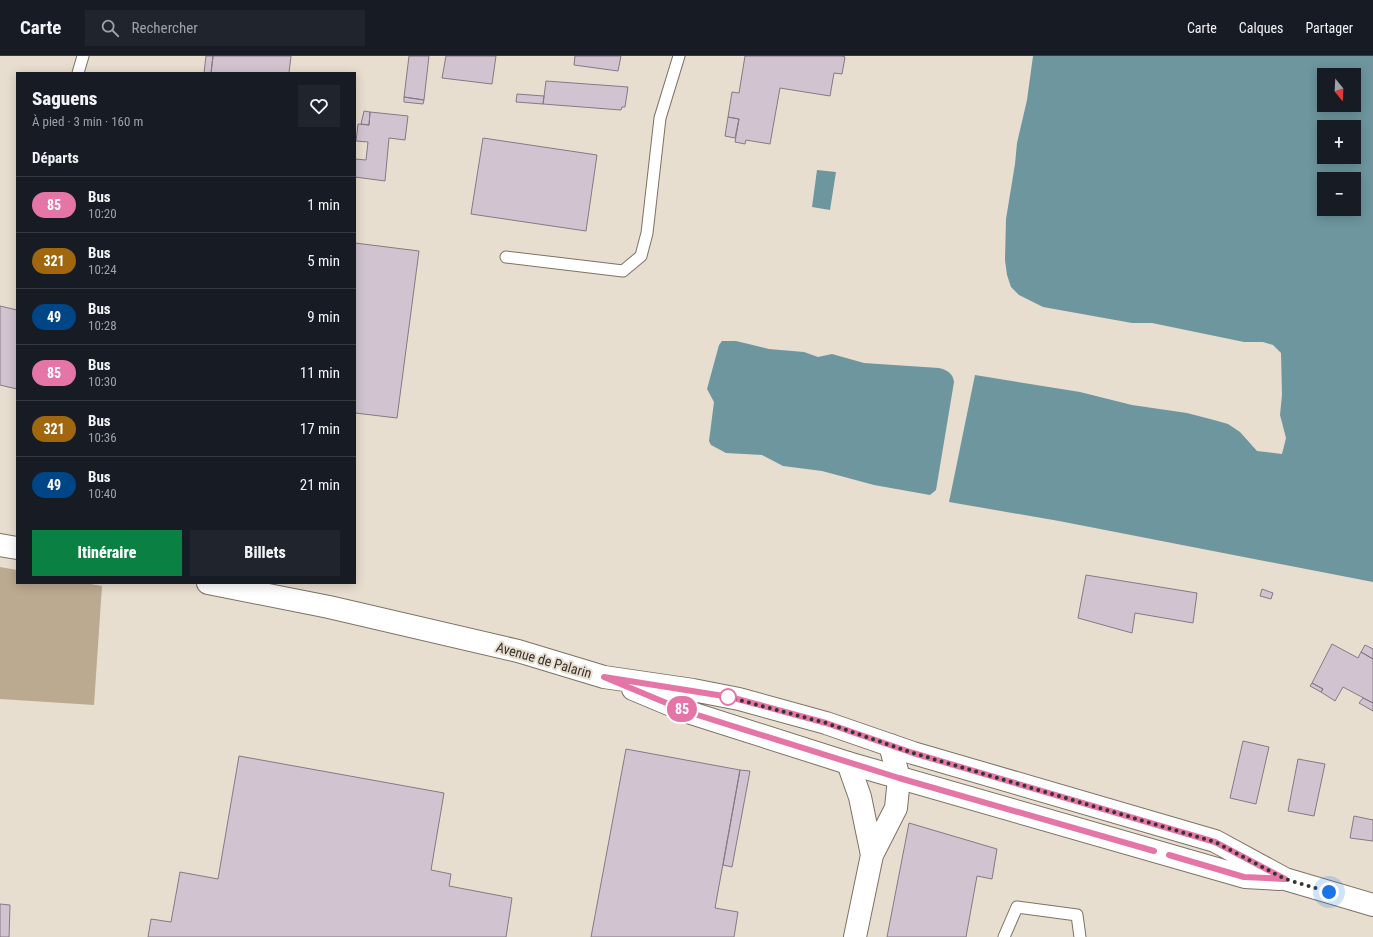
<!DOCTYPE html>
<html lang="fr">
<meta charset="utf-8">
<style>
:root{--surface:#171b24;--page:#20242c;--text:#f1f3f6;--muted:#9ea1a6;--line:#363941;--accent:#0b8043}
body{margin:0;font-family:"Roboto Condensed",sans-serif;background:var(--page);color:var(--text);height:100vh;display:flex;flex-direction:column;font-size:15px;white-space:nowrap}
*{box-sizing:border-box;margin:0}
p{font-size:13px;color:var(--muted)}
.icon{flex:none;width:22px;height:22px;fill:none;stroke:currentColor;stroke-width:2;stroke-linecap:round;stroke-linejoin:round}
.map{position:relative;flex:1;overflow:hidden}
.panel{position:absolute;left:16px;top:16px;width:340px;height:512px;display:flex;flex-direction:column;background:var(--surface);border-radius:0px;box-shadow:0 2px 10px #0003}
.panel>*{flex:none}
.badge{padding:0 8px;border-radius:13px;font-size:14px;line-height:26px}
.needle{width:26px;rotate:162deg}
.controls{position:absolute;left:1317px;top:12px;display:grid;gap:8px}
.controls a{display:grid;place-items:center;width:44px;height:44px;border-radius:0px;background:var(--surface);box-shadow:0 2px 10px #0003;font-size:20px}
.you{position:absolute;width:20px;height:20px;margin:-10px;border:3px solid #fff;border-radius:50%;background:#1a73e8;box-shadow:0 0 0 6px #1a73e833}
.map>.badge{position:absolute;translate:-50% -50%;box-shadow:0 0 0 2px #fff}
h2{padding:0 16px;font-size:15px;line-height:36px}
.round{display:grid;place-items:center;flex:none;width:42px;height:42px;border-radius:0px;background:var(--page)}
.summary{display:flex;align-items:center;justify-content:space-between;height:68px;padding:0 16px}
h1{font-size:19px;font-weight:800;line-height:30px}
.action{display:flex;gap:8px;margin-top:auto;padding:8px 16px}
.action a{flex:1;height:46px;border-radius:0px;background:var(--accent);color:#fff;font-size:16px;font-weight:800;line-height:46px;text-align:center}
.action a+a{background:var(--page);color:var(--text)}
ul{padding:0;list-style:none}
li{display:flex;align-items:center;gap:12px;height:56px;padding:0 16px;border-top:1px solid var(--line)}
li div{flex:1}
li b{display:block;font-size:15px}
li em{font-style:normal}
li .badge{min-width:44px;font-weight:700;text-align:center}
header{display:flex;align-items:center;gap:24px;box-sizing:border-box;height:56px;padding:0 20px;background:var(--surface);border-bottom:1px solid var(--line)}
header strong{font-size:19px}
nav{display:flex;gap:22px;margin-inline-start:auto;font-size:14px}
.search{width:280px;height:36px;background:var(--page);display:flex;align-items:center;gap:10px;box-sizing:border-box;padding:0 14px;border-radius:0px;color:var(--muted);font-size:15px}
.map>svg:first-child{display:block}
.green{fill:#bcaa90}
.water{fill:#6e969e;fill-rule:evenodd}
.building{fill:#d1c4d0;stroke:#867985}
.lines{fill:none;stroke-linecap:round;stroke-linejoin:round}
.service-casing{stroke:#7c7366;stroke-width:13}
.tertiary-casing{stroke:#7c7366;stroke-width:24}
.secondary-casing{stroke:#7c7366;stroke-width:24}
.service{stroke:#fff;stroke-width:11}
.tertiary{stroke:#fff;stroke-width:22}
.secondary{stroke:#fff;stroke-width:22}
.line-casing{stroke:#fff;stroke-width:9}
.line{stroke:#e675a7;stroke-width:6}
.walk{stroke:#38332e;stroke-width:4;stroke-dasharray:0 7.2}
.stop-dot{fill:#fff;stroke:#e675a7;stroke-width:2}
.labels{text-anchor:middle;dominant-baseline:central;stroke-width:4;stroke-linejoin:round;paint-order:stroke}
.street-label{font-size:14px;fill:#38332e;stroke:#e8decf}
</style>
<header>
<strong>Carte</strong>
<div class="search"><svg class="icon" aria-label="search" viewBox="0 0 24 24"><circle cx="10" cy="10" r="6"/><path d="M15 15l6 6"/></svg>Rechercher</div>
<nav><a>Carte</a><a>Calques</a><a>Partager</a></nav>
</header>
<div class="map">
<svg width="1373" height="881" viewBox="0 0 1373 881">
<rect width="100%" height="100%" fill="#e8decf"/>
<path class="green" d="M0 511 17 514V527H85L102 530 94 649 0 643Z"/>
<path class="water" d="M1033 0H1373V526L1059 465 949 446 975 319 1080 336 1132 349 1187 357 1214 364 1228 368 1240 376 1257 395 1282 398 1286 382 1280 359 1282 339 1281 297 1273 289 1263 286H1244L1152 267H1132L1043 251 1019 239 1011 231 1007 219 1005 204 1006 163 1015 108 1017 87 1027 44ZM1324 19H1354V49H1324ZM1324 71H1354V101H1324ZM1324 123H1354V153H1324Z
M817 114 836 116 830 154 812 151Z
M722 285H736L769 293 804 296 818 301 832 298 864 307 939 312C947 314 953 317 954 326L936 434 930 439 874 429 822 415 783 410 762 399 726 397 711 389 709 385 714 346 707 333 719 289Z"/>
<path class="building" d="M206 0H213L211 17H204Z
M213 0H291L289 17H211Z
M409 0H429L424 44 404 41Z
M446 0H496L492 28 442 22Z
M575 0H621L618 15 574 9Z
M745 0H842L845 1 842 18 834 17 830 40 780 32 770 88 746 84 745 88 735 86 739 63 728 61 732 36 739 37Z
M546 25 628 31 625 51H622L621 54 543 48Z
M517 38 544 40 543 48 516 46Z
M404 41 424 44 423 48 404 46Z
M364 55 370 56 369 69 361 68Z
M370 56 408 60 405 84 389 82 385 125 355 121V103L366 104 368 86 356 85 358 68 369 69Z
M728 61 739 63 735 82 725 80Z
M483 82 597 99 586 175 471 158Z
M355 187 419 195 397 362 355 357Z
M0 250 17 254V333L0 329Z
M1086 519 1197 537 1193 567 1135 557 1132 577 1078 562Z
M1262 533 1273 537 1271 543 1260 540Z
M1332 588 1358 602 1361 596 1373 603V647L1343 631 1335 645 1321 636 1323 633 1312 627Z
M1365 589 1373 593V603L1361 596Z
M1312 627 1323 633 1321 636 1310 630Z
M1363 642 1373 647V655L1359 647Z
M1243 685 1269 691 1256 748 1230 742Z
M626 693 740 714 715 852 738 856 734 881H591Z
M239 700 444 737 431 814 451 818 449 830 512 842 506 881H148L151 863 171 866 180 816 218 823Z
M1298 703 1325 708 1314 760 1288 755Z
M740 714 750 715 732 811 723 809Z
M1354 760 1373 764V785L1350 782Z
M909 767 997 793 992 823 977 820 966 881H887Z
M0 848 10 849 9 881H0Z"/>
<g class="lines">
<g class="service-casing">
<path id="service" d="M78 17 83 0
M506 201 623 215 641 200 647 177 660 62 679 0
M1004 881 1017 851 1077 859 1080 881"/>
</g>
<g class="tertiary-casing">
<path id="tertiary" d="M848 707 860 741 872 799
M855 881 872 799 896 752 899 722 890 689"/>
</g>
<g class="secondary-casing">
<path id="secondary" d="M0 489 17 492
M208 527 329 551 518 595 604 621 693 634 739 643 826 667 913 697 1215 785 1285 823 1373 849
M633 633 688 656 848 707 1245 821 1280 823"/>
</g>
<use href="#service" class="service"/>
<use href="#tertiary" class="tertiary"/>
<use href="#secondary" class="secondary"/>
</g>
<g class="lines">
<g class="line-casing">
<path id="line" d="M1154 795 899 722 688 656 604 621 730 641 826 667 913 697 1215 786 1285 823 1244 821 1169 799"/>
</g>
<use href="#line" class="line"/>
<path class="walk" d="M728 641 826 667 913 697 1215 786 1285 823 1329 836"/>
</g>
<circle class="stop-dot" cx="728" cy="641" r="8"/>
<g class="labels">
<g class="street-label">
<text transform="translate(544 604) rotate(16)">Avenue de Palarin</text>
</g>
</g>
</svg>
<div class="controls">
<a><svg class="needle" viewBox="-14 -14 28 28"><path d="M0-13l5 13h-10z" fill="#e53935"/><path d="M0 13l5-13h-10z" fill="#9ea1a6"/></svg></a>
<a>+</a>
<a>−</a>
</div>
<div class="you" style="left:1329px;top:836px"></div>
<b class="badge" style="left:682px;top:653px;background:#e675a7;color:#fff">85</b>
<section class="panel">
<div class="summary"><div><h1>Saguens</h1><p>À pied · 3 min · 160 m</p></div><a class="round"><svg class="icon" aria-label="heart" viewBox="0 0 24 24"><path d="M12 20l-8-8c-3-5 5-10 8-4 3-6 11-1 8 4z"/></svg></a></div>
<h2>Départs</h2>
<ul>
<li><span class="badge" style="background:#e675a7;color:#fff">85</span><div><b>Bus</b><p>10:20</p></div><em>1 min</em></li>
<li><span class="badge" style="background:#a0670f;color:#fff">321</span><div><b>Bus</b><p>10:24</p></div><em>5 min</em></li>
<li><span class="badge" style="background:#004687;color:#fff">49</span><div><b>Bus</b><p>10:28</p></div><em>9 min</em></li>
<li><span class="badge" style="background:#e675a7;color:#fff">85</span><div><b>Bus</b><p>10:30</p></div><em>11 min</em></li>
<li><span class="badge" style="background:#a0670f;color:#fff">321</span><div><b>Bus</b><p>10:36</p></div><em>17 min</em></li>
<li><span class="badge" style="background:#004687;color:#fff">49</span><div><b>Bus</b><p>10:40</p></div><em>21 min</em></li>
</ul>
<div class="action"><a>Itinéraire</a><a>Billets</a></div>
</section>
</div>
